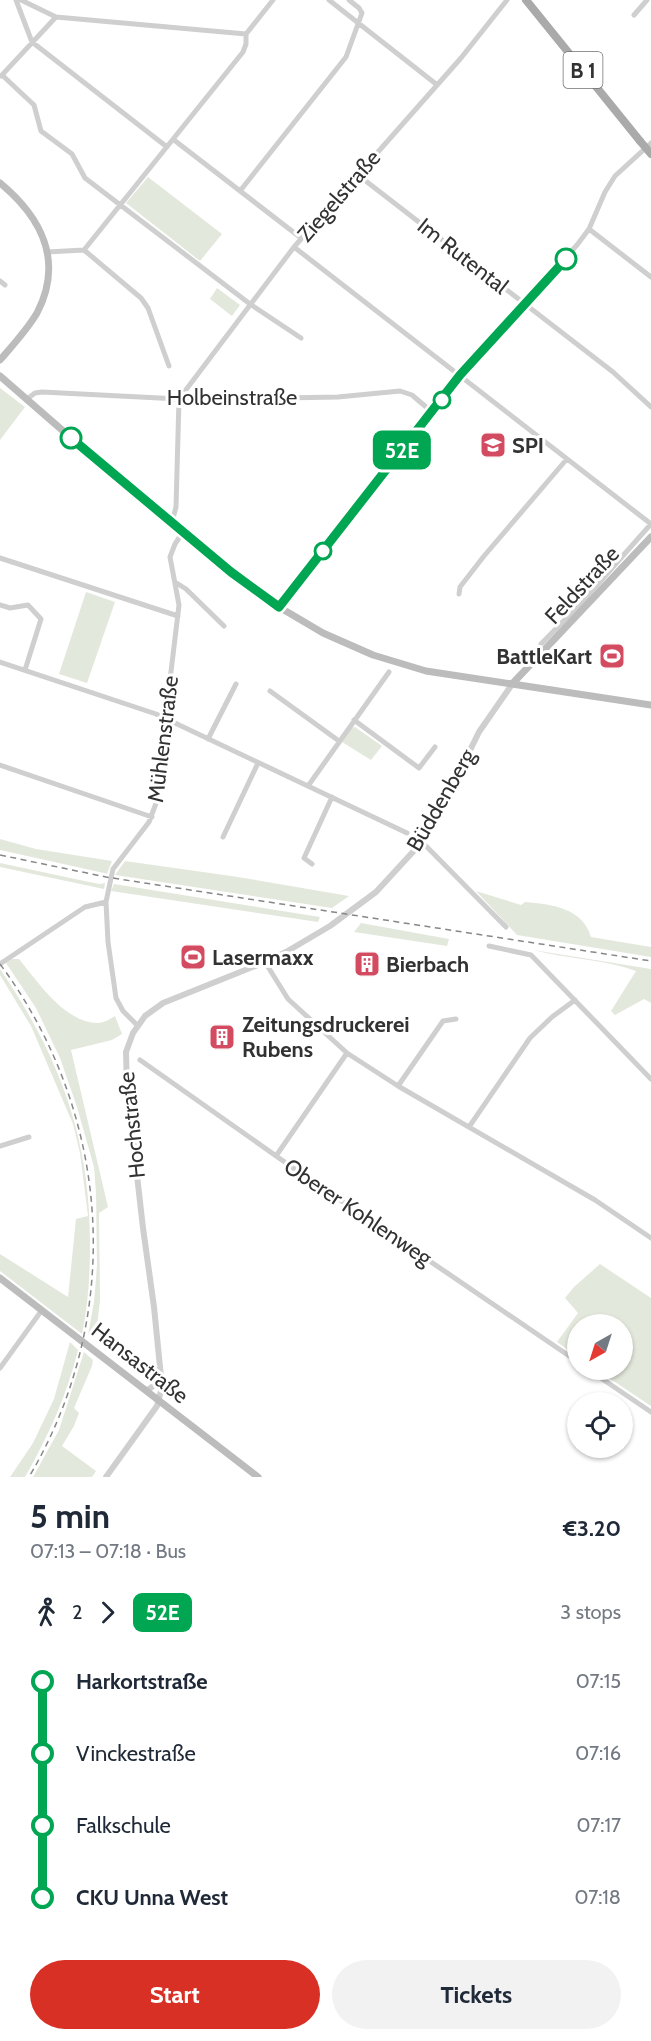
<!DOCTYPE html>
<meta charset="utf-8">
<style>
:root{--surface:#fff;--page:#f2f2f3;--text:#1f2937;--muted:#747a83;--accent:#d93025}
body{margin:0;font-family:Cabin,sans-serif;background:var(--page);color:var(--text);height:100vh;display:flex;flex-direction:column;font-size:22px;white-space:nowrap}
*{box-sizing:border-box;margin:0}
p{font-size:20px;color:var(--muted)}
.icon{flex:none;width:33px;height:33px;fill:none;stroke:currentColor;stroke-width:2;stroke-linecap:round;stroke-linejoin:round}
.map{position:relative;height:1477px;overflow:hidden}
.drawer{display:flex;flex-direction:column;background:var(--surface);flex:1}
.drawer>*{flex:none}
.badge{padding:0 12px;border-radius:9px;font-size:21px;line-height:39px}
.needle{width:39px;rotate:219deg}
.tools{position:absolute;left:567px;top:1314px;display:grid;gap:12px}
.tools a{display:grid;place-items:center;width:66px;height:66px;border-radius:50%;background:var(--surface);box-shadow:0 2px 4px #0004;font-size:30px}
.map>.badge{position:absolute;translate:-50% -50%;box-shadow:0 0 0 3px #fff}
.legs{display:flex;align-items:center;gap:9px;height:66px;padding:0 30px;font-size:20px}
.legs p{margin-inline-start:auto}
.head{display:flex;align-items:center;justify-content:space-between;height:102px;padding:0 30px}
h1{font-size:33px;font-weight:700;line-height:45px}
.action{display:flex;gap:12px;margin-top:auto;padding:12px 30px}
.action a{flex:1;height:69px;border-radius:36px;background:var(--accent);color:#fff;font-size:24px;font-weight:700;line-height:69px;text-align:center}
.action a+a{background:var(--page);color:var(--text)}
ul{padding:0 30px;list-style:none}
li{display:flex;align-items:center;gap:21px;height:72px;font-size:22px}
li i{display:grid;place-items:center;width:9px;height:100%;margin:0 8px;background:currentColor}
li i::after{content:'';width:15px;height:15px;margin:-8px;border:4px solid;border-radius:50%;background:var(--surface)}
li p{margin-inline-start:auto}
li:first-child i{background:linear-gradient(#0000 50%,currentColor 0)}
li:last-child i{background:linear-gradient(currentColor 50%,#0000 0)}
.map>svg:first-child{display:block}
.green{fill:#e3e8dc}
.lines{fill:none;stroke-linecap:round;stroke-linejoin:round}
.minor{stroke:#cfcfcf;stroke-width:5}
.tertiary{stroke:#cfcfcf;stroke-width:6}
.secondary{stroke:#bcbcbc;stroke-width:7}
.primary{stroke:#aaa;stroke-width:8}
.rail{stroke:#878787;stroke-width:1.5;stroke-dasharray:6 4.5;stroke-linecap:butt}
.primary-bridge{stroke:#aaa;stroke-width:8}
.line-1-casing{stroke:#fff;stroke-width:14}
.line-1{stroke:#00a651;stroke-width:9}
.stop-1-dot{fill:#fff;stroke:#00a651;stroke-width:3}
.labels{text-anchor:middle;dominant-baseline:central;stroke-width:6;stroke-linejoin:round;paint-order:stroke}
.shield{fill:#fff;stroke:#707070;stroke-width:1.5}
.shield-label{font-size:21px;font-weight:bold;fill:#323232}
.street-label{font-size:22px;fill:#323232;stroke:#fff}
.poi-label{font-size:22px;font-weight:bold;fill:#323232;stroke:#fff;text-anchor:start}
</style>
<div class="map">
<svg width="651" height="1477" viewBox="0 0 651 1477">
<rect width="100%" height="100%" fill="#fff"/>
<path class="green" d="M148 177 222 234 200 261 126 203Z
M217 288 240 305 232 316 210 299Z
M0 388 25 407 0 440Z
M86 592 115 602 87 683 59 674Z
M355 727 382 746 371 760 342 742 351 728Z
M0 839 36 849 112 861 107 874 104 873 0 850Z
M125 861 238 877 349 896 332 908 115 875Z
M0 863 89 882 100 884 105 883 104 889 0 867Z
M114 884 320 917 318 922 111 891Z
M476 891 521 905 525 902C551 904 583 908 591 937L651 947V957L517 935Z
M361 923 449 939 447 946 354 932Z
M533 950 651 969V1003L644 999 615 1015 611 1011 636 971C604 959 567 959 533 950Z
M11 959H19C38 982 65 1023 98 1023 104 1023 110 1019 115 1016L122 1034 112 1040 71 1050 108 1207 99 1213 100 1300 97 1327 88 1335 94 1302 97 1266 96 1193 94 1167 77 1107 60 1058 36 1008 6 963Z
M0 969C60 1057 91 1140 90 1247 90 1276 88 1306 82 1334L0 1271V1254L68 1297 76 1219 88 1216 80 1153 73 1124 31 1026 0 975Z
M600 1264 651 1298V1406L597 1370H622V1324H578L577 1356 557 1342 578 1313 565 1298 574 1287Z
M70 1342 78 1350C67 1395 48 1437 25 1477H10L33 1443 54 1399Z
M84 1352 93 1360 92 1366 74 1408 79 1413 74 1426 62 1446 96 1471 92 1477H33L59 1430Z"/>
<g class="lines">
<path class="minor" d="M16 0 32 42 167 147
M21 0 56 17 246 34
M329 0 436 84
M634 15 647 0
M2 75 34 105 41 131 72 154 85 178 250 304 301 338
M1 76 56 17
M174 140 301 238
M358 175 613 372 651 407
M240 191 346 57 362 13 359 8 349 0
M589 229 651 277
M294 247 651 524 582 602 541 644
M84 250 243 52 246 44V34L273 0
M47 252 84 250 141 298 148 308 169 366
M0 281 5 285
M27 399 35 393 42 392 179 399H228L338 397 400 391 412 395 432 412
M179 399 294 247 461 58 507 0
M172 522 176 507 179 399
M0 558 178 616
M175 582 186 589 224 626
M459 594 460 587 484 556 566 460
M0 605 10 608 28 605 41 619 25 670
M279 607 452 385 577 245 589 229 605 192 615 176 651 143
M0 662 156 714 407 833
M270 691 339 741
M354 720 419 768 435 747
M208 739 236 684
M0 765 152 817
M308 786 389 672
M223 837 258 763
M422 842 506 927
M312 864 304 858 332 797
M489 946 531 955 651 1079
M265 962 288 999 347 1053 398 1086 595 1200 651 1238
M0 964 85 907 106 902
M137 1025 123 1011 116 998 108 942 106 902 113 869 149 822 158 798 163 738 179 605 170 557 175 544 183 532
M140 1060 296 1170 578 1362
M398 1086 443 1021 456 1019
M469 1127 530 1038 552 1017 575 1000
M0 1146 29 1137
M276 1156 347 1053
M0 1368 42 1310
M589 1370 651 1412"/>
<path class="tertiary" d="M146 1390C157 1387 156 1378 158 1367
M106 1477 157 1406 162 1387 154 1307 143 1228 127 1088 126 1052 133 1033 145 1016 163 1003 265 962 286 952 330 926 376 892 422 842 446 799 479 732 513 683"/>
<path class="secondary" d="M0 183C41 217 64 261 37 313 27 330 13 345 0 360
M0 376 77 443 231 572 279 607 323 633 373 655 426 671 651 705
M513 683 651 537
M0 1278 258 1477"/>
<path class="primary" d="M526 0 640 141"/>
<path class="rail" d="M0 855 106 877 651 961
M0 964C112 1115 125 1315 29 1477"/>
<path class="primary-bridge" d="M640 141 651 154"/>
</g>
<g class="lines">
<g class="line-1-casing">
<path id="line-1" d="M71 438 231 572 279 607 460 375 566 259"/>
</g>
<use href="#line-1" class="line-1"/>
</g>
<defs>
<g id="school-square" transform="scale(1.35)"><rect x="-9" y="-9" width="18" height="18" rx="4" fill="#d24b61" stroke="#fff"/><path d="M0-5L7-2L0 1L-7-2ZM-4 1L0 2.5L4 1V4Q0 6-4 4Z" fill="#fff"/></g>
<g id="stadium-square" transform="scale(1.35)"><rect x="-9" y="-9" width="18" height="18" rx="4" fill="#d24b61" stroke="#fff"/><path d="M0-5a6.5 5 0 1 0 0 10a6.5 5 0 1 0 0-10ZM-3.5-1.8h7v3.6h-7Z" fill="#fff"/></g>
<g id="building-square" transform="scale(1.35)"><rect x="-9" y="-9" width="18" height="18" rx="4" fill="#d24b61" stroke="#fff"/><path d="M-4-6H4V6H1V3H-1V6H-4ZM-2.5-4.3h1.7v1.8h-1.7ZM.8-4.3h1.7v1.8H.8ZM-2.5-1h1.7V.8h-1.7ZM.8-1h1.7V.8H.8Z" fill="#fff"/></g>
</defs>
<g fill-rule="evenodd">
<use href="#school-square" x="493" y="445"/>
<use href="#stadium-square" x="612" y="656"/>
<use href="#stadium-square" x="193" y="957"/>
<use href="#building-square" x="367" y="964"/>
<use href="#building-square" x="222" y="1037"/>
</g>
<g class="stop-1-dot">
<circle cx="566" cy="259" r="10"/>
<circle cx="442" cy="400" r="8"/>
<circle cx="71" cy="438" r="10"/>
<circle cx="323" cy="551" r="8"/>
</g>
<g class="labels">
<rect class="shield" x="563.5" y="52" width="39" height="36" rx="4.5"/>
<g class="shield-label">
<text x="583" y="70">B 1</text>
</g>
<g class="street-label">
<text transform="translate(339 196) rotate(-49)">Ziegelstraße</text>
<text transform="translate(463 256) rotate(38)">Im Rutental</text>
<text x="232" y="397">Holbeinstraße</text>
<text transform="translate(582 585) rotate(-47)">Feldstraße</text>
<text transform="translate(163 739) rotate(-83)">Mühlenstraße</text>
<text transform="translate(441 800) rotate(-60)">Büddenberg</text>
<text transform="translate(132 1125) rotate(-96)">Hochstraße</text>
<text transform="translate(358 1212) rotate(34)">Oberer Kohlenweg</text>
<text transform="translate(140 1363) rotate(38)">Hansastraße</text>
</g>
<g class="poi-label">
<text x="512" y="445">SPI</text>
<text x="592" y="656" text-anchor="end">BattleKart</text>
<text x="212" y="957">Lasermaxx</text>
<text x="386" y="964">Bierbach</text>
<text x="242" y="1024">Zeitungsdruckerei<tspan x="242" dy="25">Rubens</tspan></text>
</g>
</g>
</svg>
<div class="tools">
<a><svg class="needle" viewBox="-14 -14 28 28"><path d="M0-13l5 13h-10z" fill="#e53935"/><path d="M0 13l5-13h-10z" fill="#747a83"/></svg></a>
<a><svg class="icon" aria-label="locate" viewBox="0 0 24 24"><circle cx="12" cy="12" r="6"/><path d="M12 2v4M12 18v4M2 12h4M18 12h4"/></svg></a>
</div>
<b class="badge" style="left:402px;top:450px;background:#00a651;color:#fff">52E</b>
</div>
<section class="drawer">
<div class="head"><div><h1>5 min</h1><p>07:13 – 07:18 · Bus</p></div><b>€3.20</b></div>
<div class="legs"><svg class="icon" aria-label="walk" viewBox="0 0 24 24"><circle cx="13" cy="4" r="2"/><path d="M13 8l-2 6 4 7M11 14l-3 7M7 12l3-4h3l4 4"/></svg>2<svg class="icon" aria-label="forward" viewBox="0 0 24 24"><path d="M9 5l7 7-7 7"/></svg><b class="badge" style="background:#00a651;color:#fff">52E</b><p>3 stops</p></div>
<ul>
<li><i style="color:#00a651"></i><b>Harkortstraße</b><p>07:15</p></li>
<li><i style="color:#00a651"></i><span>Vinckestraße</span><p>07:16</p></li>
<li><i style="color:#00a651"></i><span>Falkschule</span><p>07:17</p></li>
<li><i style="color:#00a651"></i><b>CKU Unna West</b><p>07:18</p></li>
</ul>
<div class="action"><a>Start</a><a>Tickets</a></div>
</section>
